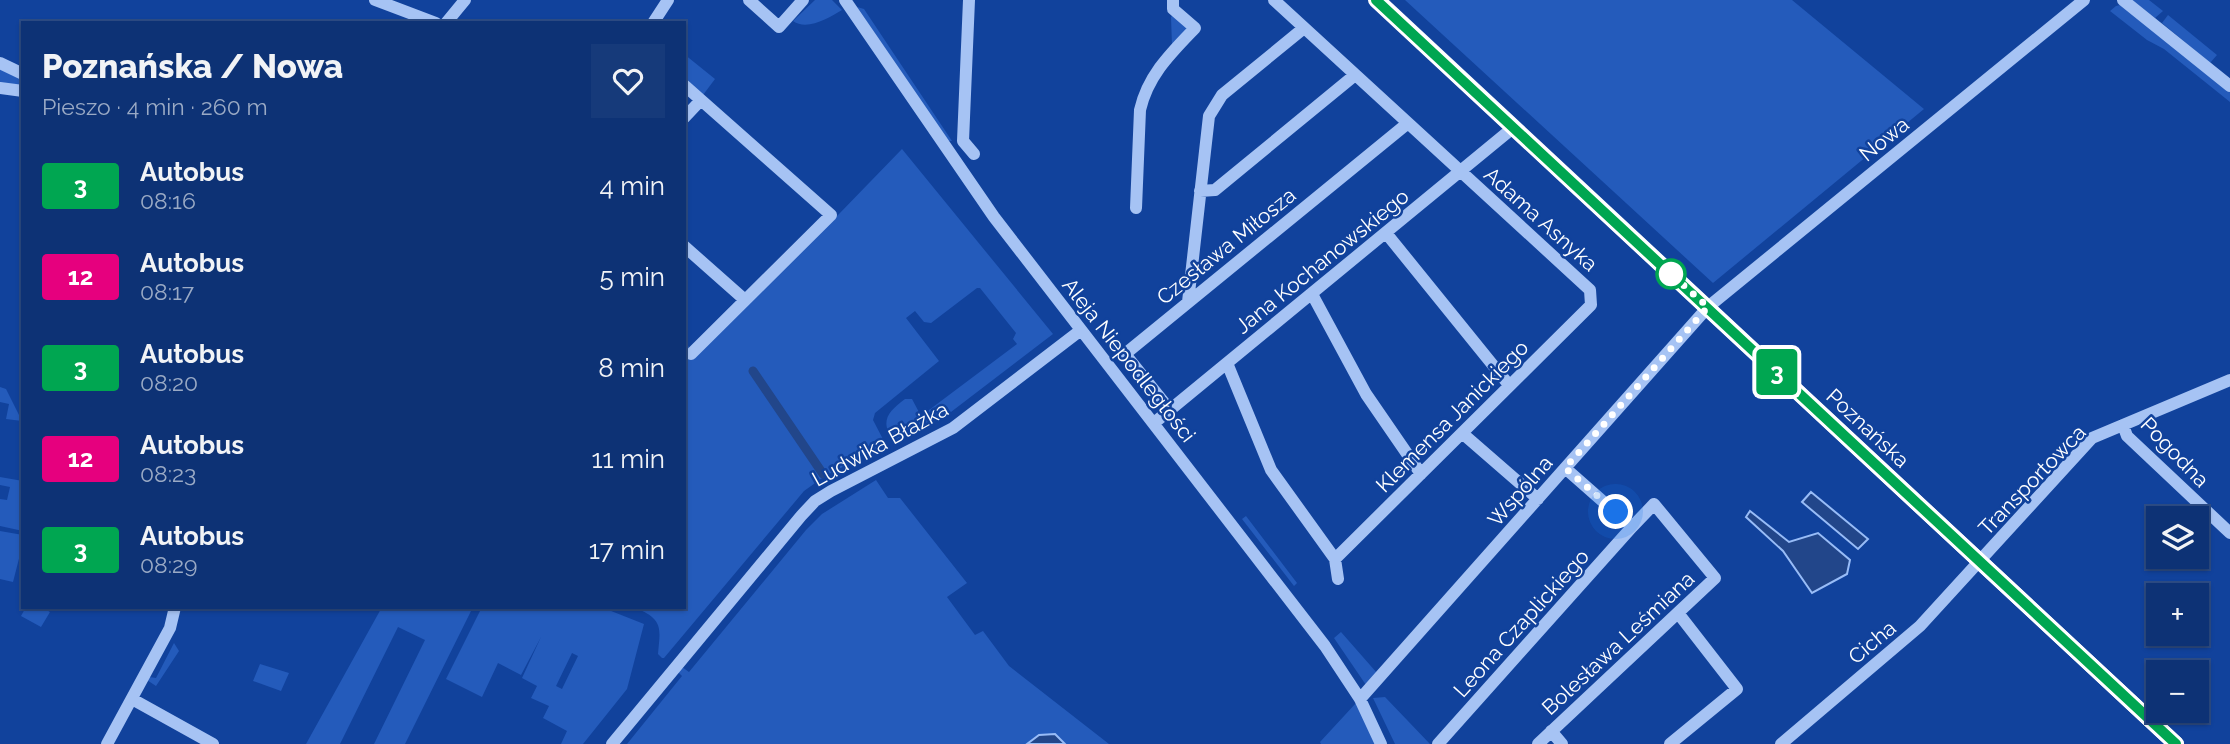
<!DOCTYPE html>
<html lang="pl">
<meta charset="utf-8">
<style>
:root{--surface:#0d3275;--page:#163a7a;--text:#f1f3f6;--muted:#9aaac5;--line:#2d4d87}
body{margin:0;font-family:Raleway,sans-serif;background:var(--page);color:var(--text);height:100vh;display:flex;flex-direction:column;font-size:26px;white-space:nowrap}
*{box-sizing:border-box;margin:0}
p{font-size:23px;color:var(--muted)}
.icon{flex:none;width:38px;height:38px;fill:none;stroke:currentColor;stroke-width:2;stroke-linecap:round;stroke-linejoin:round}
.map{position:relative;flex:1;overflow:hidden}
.details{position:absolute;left:21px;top:21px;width:665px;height:588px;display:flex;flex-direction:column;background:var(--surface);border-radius:0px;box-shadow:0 2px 5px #0004,0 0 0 2px var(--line)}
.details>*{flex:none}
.badge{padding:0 14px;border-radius:5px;font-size:24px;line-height:46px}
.controls{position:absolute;left:2146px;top:506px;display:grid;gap:14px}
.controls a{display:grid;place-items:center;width:63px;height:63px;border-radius:0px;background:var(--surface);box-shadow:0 2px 5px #0004,0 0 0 2px var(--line);font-size:35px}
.you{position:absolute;width:35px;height:35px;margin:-18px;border:5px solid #fff;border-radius:50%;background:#1a73e8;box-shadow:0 0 0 10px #1a73e833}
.map>.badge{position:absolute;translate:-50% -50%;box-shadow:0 0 0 4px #fff}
.round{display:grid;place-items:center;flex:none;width:74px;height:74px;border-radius:0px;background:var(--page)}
.head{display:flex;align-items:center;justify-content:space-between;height:119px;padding:0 21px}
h1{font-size:33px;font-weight:800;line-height:52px}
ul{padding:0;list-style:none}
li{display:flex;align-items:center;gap:21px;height:91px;padding:0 21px}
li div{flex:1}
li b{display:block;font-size:26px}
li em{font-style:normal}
li .badge{min-width:77px;font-weight:700;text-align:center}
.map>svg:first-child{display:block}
.green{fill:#245bbb;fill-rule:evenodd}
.water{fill:#22468a;stroke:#98bcf7;stroke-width:2}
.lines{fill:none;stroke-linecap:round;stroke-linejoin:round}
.canal{stroke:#22468a;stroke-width:9}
.minor{stroke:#a6c3f4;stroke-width:12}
.major{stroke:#f4f7ff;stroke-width:16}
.line-casing{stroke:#fff;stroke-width:16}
.line{stroke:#00a651;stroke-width:10}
.walk{stroke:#fff;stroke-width:7;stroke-dasharray:0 12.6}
.stop-dot{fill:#fff;stroke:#00a651;stroke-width:3.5}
.labels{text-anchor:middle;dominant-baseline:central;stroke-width:5;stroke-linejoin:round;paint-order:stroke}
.street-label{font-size:21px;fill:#fff;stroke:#11429c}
</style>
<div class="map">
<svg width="2230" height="744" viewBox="0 0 2230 744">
<rect width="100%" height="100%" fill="#11429c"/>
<path class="green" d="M815 0H832L842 10C829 18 807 31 793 21Z
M1405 0H1792L1924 109 1713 283Z
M2132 0H2149L2163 11 2155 18Z
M2120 5 2230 91V102L2164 49 2147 40 2110 11 2116 6Z
M857 7 864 9 952 141H948Z
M1173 15 1188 29 1172 46 1171 17Z
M2168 15 2217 55 2210 63 2162 23Z
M684 54 715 79 703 95 684 79Z
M0 69 23 79V87L0 84Z
M902 149 1053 334 947 415 894 441C879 421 888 412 905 399H912L921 416 1017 344 1013 339 1016 333 980 288H977L931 323 924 322 915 311 906 318 939 361 875 413 873 420 886 445 825 476 804 491 664 658H662L658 654C660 630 664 620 638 609L639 607H684V346L686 344 690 348 693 358 838 215Z
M0 387 6 389 22 421 6 419 9 404 0 402Z
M0 477 23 481V531L0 526V499L7 500 10 487 0 485Z
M876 480 888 498H900L967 583 947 597 975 635 983 631 1009 666 1109 744H627L682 676 678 672 682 667 689 672 806 530 822 514Z
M1246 516 1297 583 1294 586 1242 519Z
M0 531 23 535V543L13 582 0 579Z
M26 607H41L50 612 41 627 21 616Z
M382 607H473L405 744H374L425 640 398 627 340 744H306Z
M482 607H601L644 624 627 689 583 744H561L567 731 543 718 549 706 531 698 537 686 522 678 541 637 521 675 498 663 482 697 446 679ZM572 653 578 656 562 689 556 686Z
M1341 632 1377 673 1366 685 1334 638Z
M174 643 179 651 156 686 147 680 149 677 156 678Z
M260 664 289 673 281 691 253 681Z
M1385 697 1430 744H1395L1373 698Z
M1356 703 1378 744H1321L1320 742Z"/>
<path class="water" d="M1811 492 1868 539 1858 549 1802 502Z
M1750 511 1789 542 1818 533 1850 560 1847 574 1812 593 1783 551 1746 517Z
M1055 734 1065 744H1027L1039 735Z"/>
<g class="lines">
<path class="canal" d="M753 371 823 474"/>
<path class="minor" d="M375 0 436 23
M749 0 779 27 803 0
M845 0 994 217 1325 646 1360 699 1381 744
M1274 0 1590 290 1591 305 1335 559
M2123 0 2230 86
M446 23 465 0
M653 23 668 0
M0 63 23 74
M684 85 831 215 691 354
M0 88 23 91
M684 118 701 100
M963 141 969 0
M963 141 974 154
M1200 191 1215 190 1355 75
M1136 208 1140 110C1148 75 1171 53 1195 28L1173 9V0
M1386 233 1509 385
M684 246 745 300
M1312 294 1366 394 1421 474
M1188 302 1209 116 1222 95 1304 28
M1227 363 1271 470 1335 559 1338 579
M1170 410 1125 354 1408 123
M1154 423 1514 127
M2123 425 2127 436 2230 533
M1462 433 1538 499
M132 699 213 744
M1360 699 1708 307 2084 0
M1551 731 1562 744
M107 744 170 628 175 607
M612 744 801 516 815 501 831 491 953 428 1081 330
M1438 744 1632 527 1565 468
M1538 744 1715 578 1654 504 1632 527
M1670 744 1737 689 1678 613
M1781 744 1920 626 2092 438 2230 380"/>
<path class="major" d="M1377 0 2176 744"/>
</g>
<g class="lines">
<g class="line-casing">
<path id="line" d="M1376 0 2176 744"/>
</g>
<use href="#line" class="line"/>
<path class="walk" d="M1616 512 1565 468 1708 307 1671 274"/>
</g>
<circle class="stop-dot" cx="1671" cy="274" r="14"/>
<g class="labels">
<g class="street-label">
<text transform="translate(1884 139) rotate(-39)">Nowa</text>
<text transform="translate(1541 219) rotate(42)">Adama Asnyka</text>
<text transform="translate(1226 246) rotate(-39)">Czesława Miłosza</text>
<text transform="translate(1322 261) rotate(-39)">Jana Kochanowskiego</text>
<text transform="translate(1129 360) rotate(52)">Aleja Niepodległości</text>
<text transform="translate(1452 416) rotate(-45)">Klemensa Janickiego</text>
<text transform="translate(1868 428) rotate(43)">Poznańska</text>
<text transform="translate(880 444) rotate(-29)">Ludwika Błażka</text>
<text transform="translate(2175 452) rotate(46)">Pogodna</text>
<text transform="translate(2032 480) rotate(-46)">Transportowca</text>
<text transform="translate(1520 491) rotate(-49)">Wspólna</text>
<text transform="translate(1521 623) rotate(-48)">Leona Czaplickiego</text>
<text transform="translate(1872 642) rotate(-40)">Cicha</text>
<text transform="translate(1618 643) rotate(-43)">Bolesława Leśmiana</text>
</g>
</g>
</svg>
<div class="controls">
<a><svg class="icon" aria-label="layers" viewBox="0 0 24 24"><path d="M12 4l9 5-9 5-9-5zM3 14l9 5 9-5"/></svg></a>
<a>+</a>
<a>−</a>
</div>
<div class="you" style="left:1616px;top:512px"></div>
<b class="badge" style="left:1777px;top:372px;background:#00a651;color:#fff">3</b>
<section class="details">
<div class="head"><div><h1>Poznańska / Nowa</h1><p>Pieszo · 4 min · 260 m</p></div><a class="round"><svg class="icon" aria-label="heart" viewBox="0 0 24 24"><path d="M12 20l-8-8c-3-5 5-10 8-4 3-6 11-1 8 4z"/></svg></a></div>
<ul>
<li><span class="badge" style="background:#00a651;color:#fff">3</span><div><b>Autobus</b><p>08:16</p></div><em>4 min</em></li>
<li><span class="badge" style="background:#e6007e;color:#fff">12</span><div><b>Autobus</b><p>08:17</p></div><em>5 min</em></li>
<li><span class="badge" style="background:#00a651;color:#fff">3</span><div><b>Autobus</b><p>08:20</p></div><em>8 min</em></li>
<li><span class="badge" style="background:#e6007e;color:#fff">12</span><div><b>Autobus</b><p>08:23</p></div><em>11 min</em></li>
<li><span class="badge" style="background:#00a651;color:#fff">3</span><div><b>Autobus</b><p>08:29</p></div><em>17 min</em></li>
</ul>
</section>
</div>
